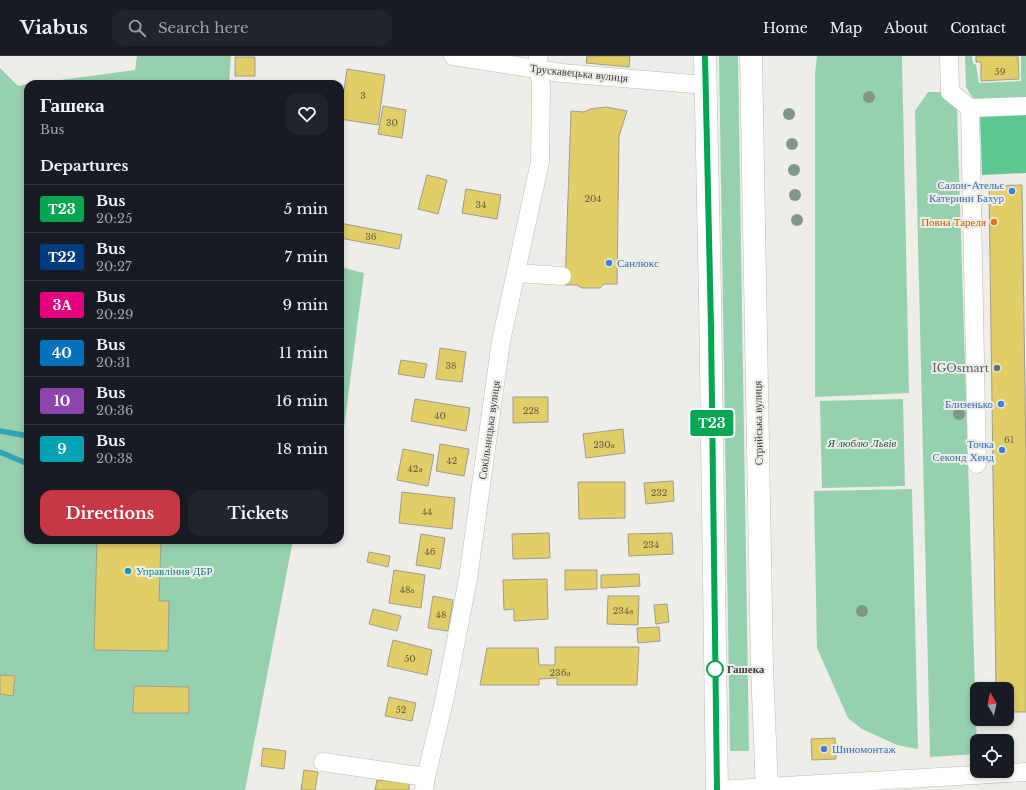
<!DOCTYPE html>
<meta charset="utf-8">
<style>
:root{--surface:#171b24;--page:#20242c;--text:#f1f3f6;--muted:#9ea1a6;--line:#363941;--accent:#c83844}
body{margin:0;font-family:"Libre Baskerville",serif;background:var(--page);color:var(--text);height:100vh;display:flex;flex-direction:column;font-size:15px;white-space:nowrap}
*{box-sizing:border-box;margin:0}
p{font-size:13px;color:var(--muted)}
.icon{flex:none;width:22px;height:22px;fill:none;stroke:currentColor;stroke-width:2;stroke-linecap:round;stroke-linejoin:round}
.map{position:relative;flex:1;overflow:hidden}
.details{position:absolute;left:24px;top:24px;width:320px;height:464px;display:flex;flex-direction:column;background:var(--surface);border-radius:12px;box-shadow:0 2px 6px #0003}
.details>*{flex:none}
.badge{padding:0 8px;border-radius:3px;font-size:14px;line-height:26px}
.needle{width:26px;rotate:351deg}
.tools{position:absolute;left:970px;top:626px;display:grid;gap:8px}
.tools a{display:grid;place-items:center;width:44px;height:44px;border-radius:8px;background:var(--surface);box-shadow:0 2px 6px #0003;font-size:20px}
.map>.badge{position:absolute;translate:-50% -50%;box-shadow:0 0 0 2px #fff}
h2{padding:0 16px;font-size:15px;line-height:36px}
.round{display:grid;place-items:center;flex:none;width:42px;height:42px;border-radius:12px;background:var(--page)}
.headline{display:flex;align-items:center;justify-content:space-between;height:68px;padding:0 16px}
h1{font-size:19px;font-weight:700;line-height:30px}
.primary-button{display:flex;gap:8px;margin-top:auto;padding:8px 16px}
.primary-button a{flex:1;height:46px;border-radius:12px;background:var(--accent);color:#fff;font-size:16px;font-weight:700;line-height:46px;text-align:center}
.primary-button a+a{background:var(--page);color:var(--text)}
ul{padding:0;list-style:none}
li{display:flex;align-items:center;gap:12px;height:48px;padding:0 16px;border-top:1px solid var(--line)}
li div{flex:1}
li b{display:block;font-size:15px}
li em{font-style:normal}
li .badge{min-width:44px;font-weight:700;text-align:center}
header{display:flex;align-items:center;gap:24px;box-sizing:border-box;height:56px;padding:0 20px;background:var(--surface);border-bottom:1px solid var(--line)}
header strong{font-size:19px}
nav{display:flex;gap:22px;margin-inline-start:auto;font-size:14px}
.search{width:280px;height:36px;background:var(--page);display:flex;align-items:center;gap:10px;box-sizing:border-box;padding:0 14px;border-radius:12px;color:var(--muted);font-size:15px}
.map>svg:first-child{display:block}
.green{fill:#95d0af}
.forest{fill:#5dc792}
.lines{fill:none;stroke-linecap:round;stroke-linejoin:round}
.stream{stroke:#34a2b7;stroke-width:5.5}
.building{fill:#e1ce66;stroke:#9d9c97}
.minor-casing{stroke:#bdbcb6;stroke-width:19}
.major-casing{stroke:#bdbcb6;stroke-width:23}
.minor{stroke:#fff;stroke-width:18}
.major{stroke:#fff;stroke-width:22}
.tree{fill:#7f9788}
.line-casing{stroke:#fff;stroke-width:9}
.line{stroke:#00a651;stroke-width:6}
.shop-dot{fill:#3f7fe0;stroke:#eeede7;stroke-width:1.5}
.food-dot{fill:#e8710a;stroke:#eeede7;stroke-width:1.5}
.service-dot{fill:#5c6f8a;stroke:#eeede7;stroke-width:1.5}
.culture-dot{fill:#0f9aa8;stroke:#eeede7;stroke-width:1.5}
.stop-dot{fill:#fff;stroke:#00a651;stroke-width:2}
.labels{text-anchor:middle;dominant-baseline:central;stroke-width:4;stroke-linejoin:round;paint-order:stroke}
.number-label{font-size:9px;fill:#645f44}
.street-label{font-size:11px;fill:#3b3a38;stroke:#eeede7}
.shop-label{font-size:11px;fill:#366cbe;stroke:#eeede7;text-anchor:end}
.food-label{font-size:11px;fill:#c56008;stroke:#eeede7;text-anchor:end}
.service-label{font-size:11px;fill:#4e5e75;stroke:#eeede7;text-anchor:end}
.park-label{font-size:11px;font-style:italic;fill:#25513b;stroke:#eeede7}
.culture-label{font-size:11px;fill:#0d838f;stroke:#eeede7;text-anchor:start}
.stop-label{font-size:11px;font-weight:bold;fill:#3b3a38;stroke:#eeede7;text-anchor:start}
</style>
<header>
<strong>Viabus</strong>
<div class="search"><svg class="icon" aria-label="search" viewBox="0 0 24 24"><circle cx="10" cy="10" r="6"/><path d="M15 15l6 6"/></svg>Search here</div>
<nav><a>Home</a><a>Map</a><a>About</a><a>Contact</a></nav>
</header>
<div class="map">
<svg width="1026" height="734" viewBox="0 0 1026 734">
<rect width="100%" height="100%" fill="#eeede7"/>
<path class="green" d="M137 0H231L229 28H31L135 14Z
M719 0H738L749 695H730Z
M817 0H902L909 337 815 341V18Z
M965 0H972L973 7 976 9 979 27 1021 25V0H1026V43L975 45 966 31Z
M0 12 18 30 28 28V484H293L245 734H0Z
M928 36H943L957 53 977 694V698L930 701 915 55Z
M340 211 364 217 340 403Z
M903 343 905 430 822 432 820 345Z
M912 433 918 693 897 689 862 673 848 662 817 592 814 435Z"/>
<path class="forest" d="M1026 57V117L982 119 980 58Z"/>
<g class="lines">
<path class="stream" d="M0 375 28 380
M0 396 28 408"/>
</g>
<path class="building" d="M587 0H630L629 11 586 7Z
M976 0H1018L1019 23 981 25V6H976Z
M235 1H255V20H235Z
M347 13 385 19 378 69 340 63Z
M383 50 406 54 402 82 378 78Z
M606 51 627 55 619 80 617 228H604L600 232H582L577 229H565L571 55 584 56 590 53Z
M427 119 447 124 438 158 418 153Z
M1022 129 1026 404V656H1007V633H996L989 130Z
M466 133 501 139 497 163 462 157Z
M340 167 402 179 399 193 340 182Z
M440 292 466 296 462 326 436 323Z
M401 304 427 308 424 322 398 318Z
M513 341H548V366L513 367Z
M415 343 470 352 466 375 411 365Z
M623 373 625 397 586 402 583 378Z
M440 388 469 393 464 420 436 415Z
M403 393 434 399 428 430 397 424Z
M673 425 674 445 646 448 644 427Z
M578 426H625V462L579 463Z
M402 436 455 442 452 473 399 467Z
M549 477 550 502 513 503 512 478Z
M672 477 673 498 629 500 628 478Z
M421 478 445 482 440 513 416 509Z
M97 484H161L159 545H169L168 595 94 594Z
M369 496 390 500 388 511 367 506Z
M394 514 425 519 421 552 389 547Z
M565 514H597V533L565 534Z
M639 518 640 530 601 532V519Z
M547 523 548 563 514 565V553L504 554 503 524Z
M433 540 453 544 448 575 428 572Z
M608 540H639L638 569 607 568Z
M667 548 669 566 656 568 654 549Z
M373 553 401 560 397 575 369 568Z
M659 571 660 585 638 587 637 572Z
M393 584 432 594 427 619 387 610Z
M555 591H639L637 629H557V622L539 623V629H480L487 592H538L539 609H555Z
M0 619 15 620 13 640 0 638Z
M134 630 189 631V657H133Z
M389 641 416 647 412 665 385 660Z
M835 682 836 703 812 704 811 683Z
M263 692 286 695 284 713 261 710Z
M304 714 318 716 315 734H301Z
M377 724 409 727V734H375Z"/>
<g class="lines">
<g class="minor-casing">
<path id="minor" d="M453 0 562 17 706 29
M949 0 950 36 970 52 1026 50
M970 52 977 408
M516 217 562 220
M323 706 426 721
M424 734 426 721 445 641 468 523 501 285 540 106 541 31 538 0
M717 734 1026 716"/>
</g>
<g class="major-casing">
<path id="major" d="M705 0 710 241 717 734
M751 0 762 612 767 734"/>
</g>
<use href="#minor" class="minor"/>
<use href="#major" class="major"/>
</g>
<g class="tree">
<circle cx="869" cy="41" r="6"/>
<circle cx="789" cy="58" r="6"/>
<circle cx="792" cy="88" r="6"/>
<circle cx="794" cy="114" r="6"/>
<circle cx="795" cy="139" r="6"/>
<circle cx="797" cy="164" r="6"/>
<circle cx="959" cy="358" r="6"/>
<circle cx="862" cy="555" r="6"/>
</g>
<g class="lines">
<g class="line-casing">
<path id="line" d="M705 0 711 272 717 734"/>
</g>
<use href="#line" class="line"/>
</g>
<g class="shop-dot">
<circle cx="1012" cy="135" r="4"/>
<circle cx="609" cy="207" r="4"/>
<circle cx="1001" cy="348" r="4"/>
<circle cx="1002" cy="394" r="4"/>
<circle cx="824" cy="693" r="4"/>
</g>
<circle class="food-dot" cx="994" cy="166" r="4"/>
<circle class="service-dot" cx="997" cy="312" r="4"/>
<circle class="culture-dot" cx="128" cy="515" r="4"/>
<circle class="stop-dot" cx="715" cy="613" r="8"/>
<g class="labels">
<g class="number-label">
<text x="1000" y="15">59</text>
<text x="363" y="39">3</text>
<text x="392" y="66">30</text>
<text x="593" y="142">204</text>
<text x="481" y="148">34</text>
<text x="371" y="180">36</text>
<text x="451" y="309">38</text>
<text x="531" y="354">228</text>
<text x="440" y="359">40</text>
<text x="1009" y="383">61</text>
<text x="604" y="388">230а</text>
<text x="452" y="404">42</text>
<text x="415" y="412">42а</text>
<text x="659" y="436">232</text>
<text x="427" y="455">44</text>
<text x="651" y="488">234</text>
<text x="430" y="495">46</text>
<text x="407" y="533">48а</text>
<text x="623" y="554">234а</text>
<text x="441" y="558">48</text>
<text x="410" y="602">50</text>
<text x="560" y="616">236а</text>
<text x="401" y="653">52</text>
</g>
<g class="street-label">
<text transform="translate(579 17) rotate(6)">Трускавецька вулиця</text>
<text transform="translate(758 367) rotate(-91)">Стрийська вулиця</text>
<text transform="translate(489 374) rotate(-82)">Сокільницька вулиця</text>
</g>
<g class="shop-label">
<text x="1004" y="129">Салон-Ательє<tspan x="1004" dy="13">Катерини Бахур</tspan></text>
<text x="617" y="207" text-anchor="start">Санлюкс</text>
<text x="993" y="348">Близенько</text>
<text x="994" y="388">Точка<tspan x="994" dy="13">Секонд Хенд</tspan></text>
<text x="832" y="693" text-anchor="start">Шиномонтаж</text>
</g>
<g class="food-label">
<text x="986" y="166">Повна Тареля</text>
</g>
<g class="service-label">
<text x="989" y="312">IGOsmart</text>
</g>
<g class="park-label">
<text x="862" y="387">Я люблю Львів</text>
</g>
<g class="culture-label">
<text x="136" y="515">Управління ДБР</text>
</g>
<g class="stop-label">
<text x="727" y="613">Гашека</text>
</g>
</g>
</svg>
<div class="tools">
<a><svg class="needle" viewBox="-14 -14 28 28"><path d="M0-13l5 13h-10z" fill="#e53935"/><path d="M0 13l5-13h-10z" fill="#9ea1a6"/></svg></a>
<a><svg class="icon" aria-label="locate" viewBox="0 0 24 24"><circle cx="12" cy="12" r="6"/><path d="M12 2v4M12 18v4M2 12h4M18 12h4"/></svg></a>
</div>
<b class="badge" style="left:712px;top:367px;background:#00a651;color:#fff">Т23</b>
<section class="details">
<div class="headline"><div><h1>Гашека</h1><p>Bus</p></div><a class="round"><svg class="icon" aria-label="heart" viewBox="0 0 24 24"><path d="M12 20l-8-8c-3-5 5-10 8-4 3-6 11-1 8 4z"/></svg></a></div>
<h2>Departures</h2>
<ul>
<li><span class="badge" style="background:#00a651;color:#fff">Т23</span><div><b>Bus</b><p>20:25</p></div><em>5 min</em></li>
<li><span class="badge" style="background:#003b80;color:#fff">Т22</span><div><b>Bus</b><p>20:27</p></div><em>7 min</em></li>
<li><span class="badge" style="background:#e6007e;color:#fff">3А</span><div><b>Bus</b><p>20:29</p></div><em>9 min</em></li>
<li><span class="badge" style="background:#0072bc;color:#fff">40</span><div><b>Bus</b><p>20:31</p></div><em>11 min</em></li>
<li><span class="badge" style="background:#8e44ad;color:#fff">10</span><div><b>Bus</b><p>20:36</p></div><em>16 min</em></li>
<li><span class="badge" style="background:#00a3b4;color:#fff">9</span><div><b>Bus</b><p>20:38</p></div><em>18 min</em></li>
</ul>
<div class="primary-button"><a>Directions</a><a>Tickets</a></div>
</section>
</div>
